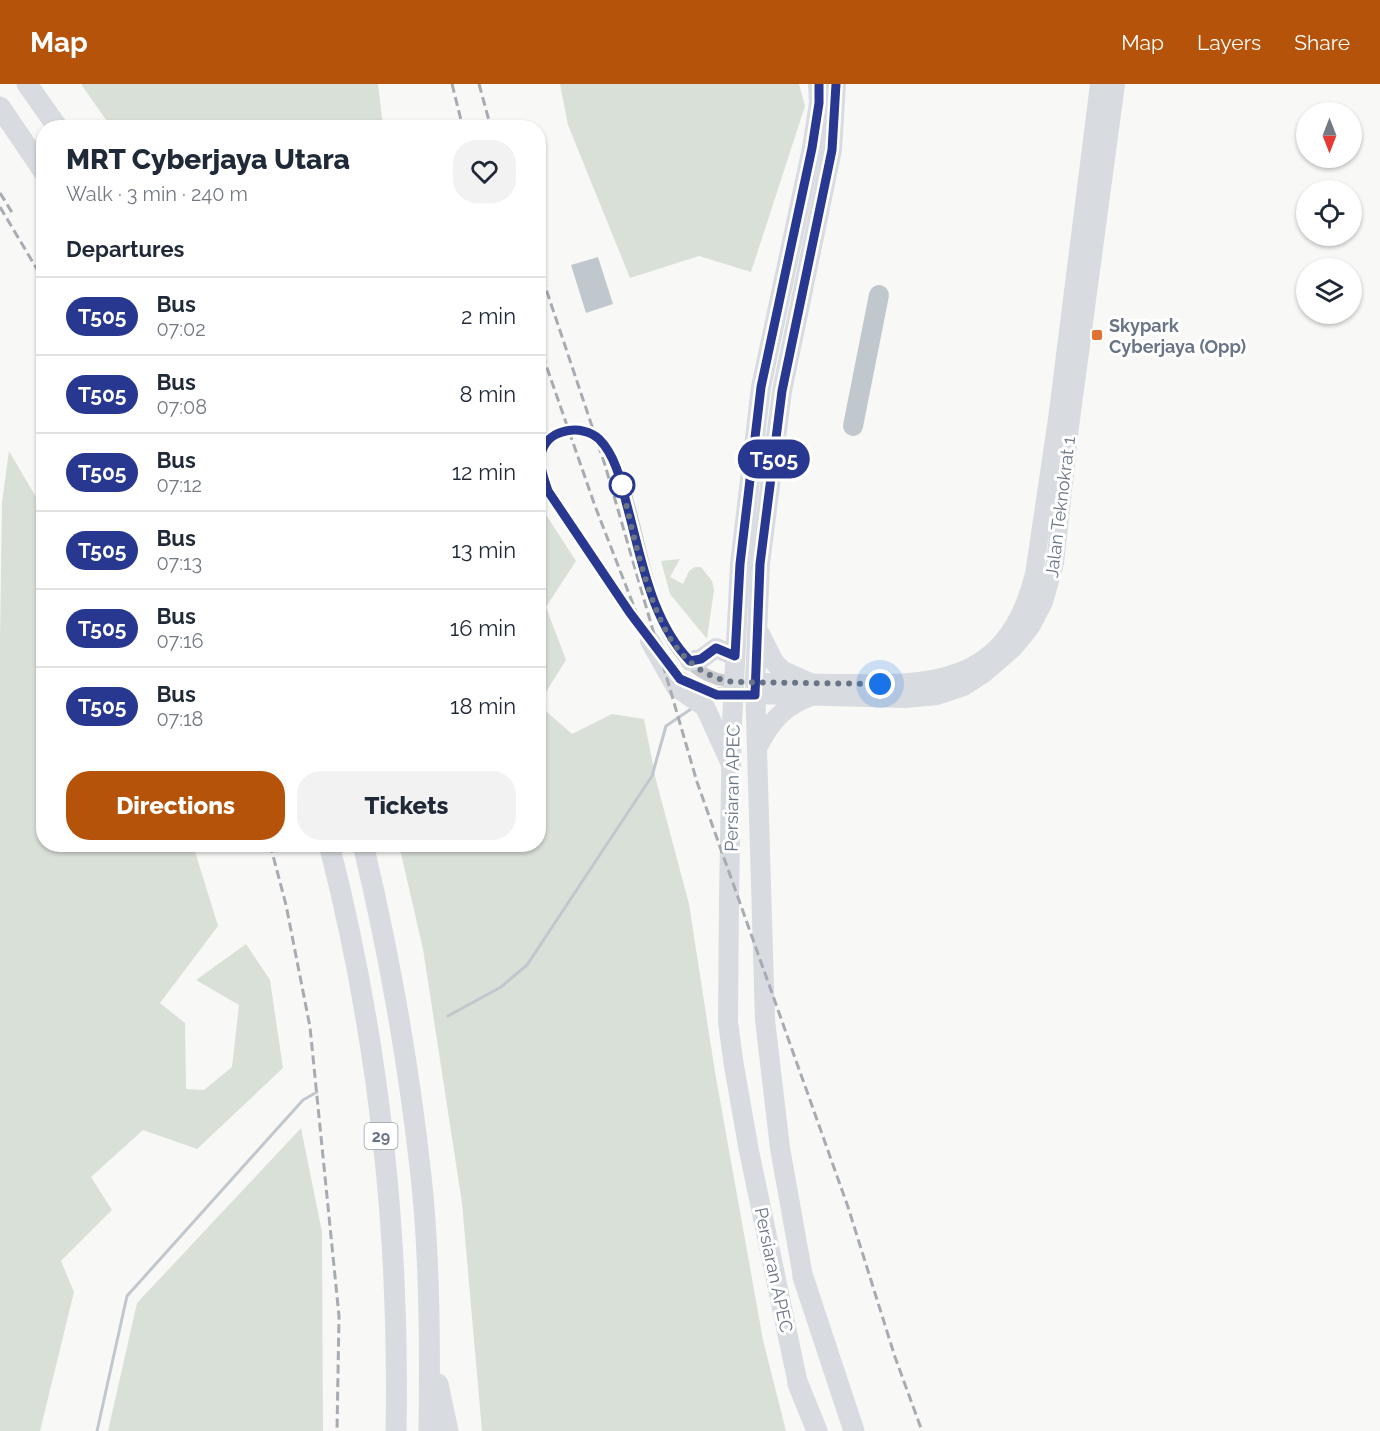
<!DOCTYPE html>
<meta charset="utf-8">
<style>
:root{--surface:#fff;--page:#f2f2f3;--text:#1f2937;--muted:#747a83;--line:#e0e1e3;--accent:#b45309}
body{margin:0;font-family:Raleway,sans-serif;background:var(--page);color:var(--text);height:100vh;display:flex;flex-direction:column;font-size:22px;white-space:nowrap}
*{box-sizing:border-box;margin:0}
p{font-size:20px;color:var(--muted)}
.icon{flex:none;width:33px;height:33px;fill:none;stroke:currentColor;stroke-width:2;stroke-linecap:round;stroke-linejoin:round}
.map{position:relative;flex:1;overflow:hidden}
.details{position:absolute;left:36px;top:36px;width:510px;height:732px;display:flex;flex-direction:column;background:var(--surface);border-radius:24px;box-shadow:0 2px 4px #0004}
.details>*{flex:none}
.badge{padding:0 12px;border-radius:20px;font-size:21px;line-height:39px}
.needle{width:39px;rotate:180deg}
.fabs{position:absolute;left:1296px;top:18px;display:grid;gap:12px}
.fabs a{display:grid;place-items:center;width:66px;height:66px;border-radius:50%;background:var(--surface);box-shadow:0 2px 4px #0004;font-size:30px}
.you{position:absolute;width:30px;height:30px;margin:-15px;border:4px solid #fff;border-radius:50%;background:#1a73e8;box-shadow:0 0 0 9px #1a73e833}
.map>.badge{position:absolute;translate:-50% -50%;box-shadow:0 0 0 3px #fff}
h2{padding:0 30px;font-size:22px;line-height:54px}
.round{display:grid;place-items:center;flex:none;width:63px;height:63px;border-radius:24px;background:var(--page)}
.overview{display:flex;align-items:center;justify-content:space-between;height:102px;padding:0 30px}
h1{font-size:28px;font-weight:800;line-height:45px}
.cta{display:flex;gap:12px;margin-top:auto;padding:12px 30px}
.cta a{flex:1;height:69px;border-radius:24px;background:var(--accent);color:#fff;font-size:24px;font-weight:800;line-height:69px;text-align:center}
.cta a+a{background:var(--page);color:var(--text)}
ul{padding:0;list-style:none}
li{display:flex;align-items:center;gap:18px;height:78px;padding:0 30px;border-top:2px solid var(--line)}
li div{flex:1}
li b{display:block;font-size:22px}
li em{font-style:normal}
li .badge{min-width:66px;font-weight:700;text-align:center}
header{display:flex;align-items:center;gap:36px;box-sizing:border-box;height:84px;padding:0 30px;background:var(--accent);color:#fff}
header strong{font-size:28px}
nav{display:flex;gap:33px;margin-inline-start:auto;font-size:21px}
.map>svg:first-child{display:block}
.green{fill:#d9e0d7}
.water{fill:#c0c8cd}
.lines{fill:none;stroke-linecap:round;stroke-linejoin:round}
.stream{stroke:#c0c8cd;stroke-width:3}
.river{stroke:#c0c8cd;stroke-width:20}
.minor{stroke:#c7c9cd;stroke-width:12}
.secondary{stroke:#d8dbdf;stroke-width:18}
.primary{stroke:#d8dbdf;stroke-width:20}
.trunk{stroke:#d8dbdf;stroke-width:21}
.rail{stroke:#a7abb2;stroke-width:3;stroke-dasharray:9 4.5;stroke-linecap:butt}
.line-casing{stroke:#fff;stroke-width:14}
.line{stroke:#283890;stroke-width:9}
.walk{stroke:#697586;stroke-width:6;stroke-dasharray:0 10.8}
.poi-dot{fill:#de7230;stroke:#fff;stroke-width:2}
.stop-dot{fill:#fff;stroke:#283890;stroke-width:3}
.labels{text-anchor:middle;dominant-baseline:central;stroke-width:6;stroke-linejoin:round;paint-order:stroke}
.shield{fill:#fff;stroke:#969eaa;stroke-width:1.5}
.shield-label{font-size:16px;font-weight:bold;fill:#697586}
.poi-label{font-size:18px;font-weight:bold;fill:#697586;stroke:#fff;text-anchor:start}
.street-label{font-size:18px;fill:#697586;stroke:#fff}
</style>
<header>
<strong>Map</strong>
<nav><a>Map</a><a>Layers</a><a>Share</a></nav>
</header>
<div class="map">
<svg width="1380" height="1347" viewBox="0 0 1380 1347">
<rect width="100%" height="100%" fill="#f8f9f6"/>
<path class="green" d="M81 0H378L383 43H111Z
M560 0H799L805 22 751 188 699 172 630 194 568 41Z
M9 367 43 425 44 760 193 761 218 842 160 919 185 939 186 1005 204 1006 232 983 239 921 196 896 246 860 270 896 283 984 197 1065 143 1046 91 1093 112 1126 61 1177 74 1208 40 1347H0V556L2 418Z
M539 420 576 477 546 523 566 576 539 619Z
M680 475 670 493 683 500 689 487 695 483H701L712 497 714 506 707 555 670 510 661 477Z
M539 621 572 650 612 630 644 635 656 696 689 820 715 988 763 1256 786 1347H482L462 1119 423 865 399 761 538 760Z
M301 1044 322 1148 323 1347H108L137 1219Z"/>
<path class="water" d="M598 173 613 220 586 229 571 181Z"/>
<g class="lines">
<path class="stream" d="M448 932 501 903 527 881 652 692 666 642 691 625
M97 1347 127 1212 303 1016 317 1008"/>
<path class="river" d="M853 342 879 211"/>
<path class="minor" d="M654 562 548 407C546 400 542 392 541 385 537 359 562 338 588 349 653 377 624 598 739 598
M675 590 709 609 755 611"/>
<path class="secondary" d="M755 598C789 598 822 599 856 599 948 601 1009 590 1034 490L1057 335 1099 0
M755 611 905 615 937 612 964 603 984 590 1014 564 1031 543 1044 518 1055 479 1070 343 1116 0"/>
<path class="primary" d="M760 550 774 578 783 587 810 599
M650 557 676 603 705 623 731 680
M690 577 701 575 716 564 735 572
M757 664C771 637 784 621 814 611
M803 1193 780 1064 765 936 755 598 760 480 782 307 832 66 836 0
M798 1300 749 1067 734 982 728 938 729 816 732 639 740 480 761 303 812 64 819 19 818 0"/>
<path class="trunk" d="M27 0 58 44
M0 23 44 88
M329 760C378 951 400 1151 396 1347
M363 760C389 869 409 982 421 1092 430 1174 430 1265 429 1347
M803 1193 854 1347
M438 1300 448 1347
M798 1300 817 1347"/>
<path class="rail" d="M452 0 463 44
M479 0 491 44
M0 109 13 130
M0 123 44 197
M538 181 605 381 697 698 848 1123 895 1273 922 1347
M538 258 595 422 645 551
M270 760 286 821 310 943 339 1232 337 1347"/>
</g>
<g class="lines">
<g class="line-casing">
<path id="line" d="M819 0V19L812 64 761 303 740 480 735 572 716 564 701 575 690 577C650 536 641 471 626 418 621 397 615 371 599 355 583 340 549 344 542 367 538 381 544 394 548 407L630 529 680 595 717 611H755L760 480 782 307 832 66 836 0"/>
</g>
<use href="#line" class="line"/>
<path class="walk" d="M622 401C631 443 650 530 676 563 691 582 710 595 734 598L880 600"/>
</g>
<rect class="poi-dot" x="1091" y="245" width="12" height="12" rx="3"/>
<circle class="stop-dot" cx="622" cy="401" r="12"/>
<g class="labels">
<rect class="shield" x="364.5" y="1039" width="33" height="26" rx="4.5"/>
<g class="shield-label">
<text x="381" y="1052">29</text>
</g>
<g class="poi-label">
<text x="1109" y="241">Skypark<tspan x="1109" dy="21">Cyberjaya (Opp)</tspan></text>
</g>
<g class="street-label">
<text transform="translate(1060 423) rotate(-83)">Jalan Teknokrat 1</text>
<text transform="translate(732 704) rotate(-89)">Persiaran APEC</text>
<text transform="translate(774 1186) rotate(78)">Persiaran APEC</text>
</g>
</g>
</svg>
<div class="fabs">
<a><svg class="needle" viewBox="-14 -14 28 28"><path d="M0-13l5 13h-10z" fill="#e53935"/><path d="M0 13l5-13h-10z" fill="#747a83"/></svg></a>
<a><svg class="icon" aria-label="locate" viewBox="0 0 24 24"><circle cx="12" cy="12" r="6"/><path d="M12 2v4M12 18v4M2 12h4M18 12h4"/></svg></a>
<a><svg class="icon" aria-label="layers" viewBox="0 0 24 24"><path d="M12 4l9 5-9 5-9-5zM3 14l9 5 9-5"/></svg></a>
</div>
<div class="you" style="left:880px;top:600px"></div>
<b class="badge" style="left:774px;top:375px;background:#283890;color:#fff">T505</b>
<section class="details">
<div class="overview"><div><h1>MRT Cyberjaya Utara</h1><p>Walk · 3 min · 240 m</p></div><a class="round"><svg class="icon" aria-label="heart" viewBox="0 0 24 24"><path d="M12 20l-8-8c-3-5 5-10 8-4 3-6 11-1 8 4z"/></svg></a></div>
<h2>Departures</h2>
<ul>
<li><span class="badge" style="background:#283890;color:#fff">T505</span><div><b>Bus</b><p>07:02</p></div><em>2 min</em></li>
<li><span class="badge" style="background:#283890;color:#fff">T505</span><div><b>Bus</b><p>07:08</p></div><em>8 min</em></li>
<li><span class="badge" style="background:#283890;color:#fff">T505</span><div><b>Bus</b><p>07:12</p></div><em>12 min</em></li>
<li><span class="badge" style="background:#283890;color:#fff">T505</span><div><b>Bus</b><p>07:13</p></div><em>13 min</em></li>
<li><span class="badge" style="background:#283890;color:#fff">T505</span><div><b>Bus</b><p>07:16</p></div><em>16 min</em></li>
<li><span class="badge" style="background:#283890;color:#fff">T505</span><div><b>Bus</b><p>07:18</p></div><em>18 min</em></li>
</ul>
<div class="cta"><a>Directions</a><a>Tickets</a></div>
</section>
</div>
